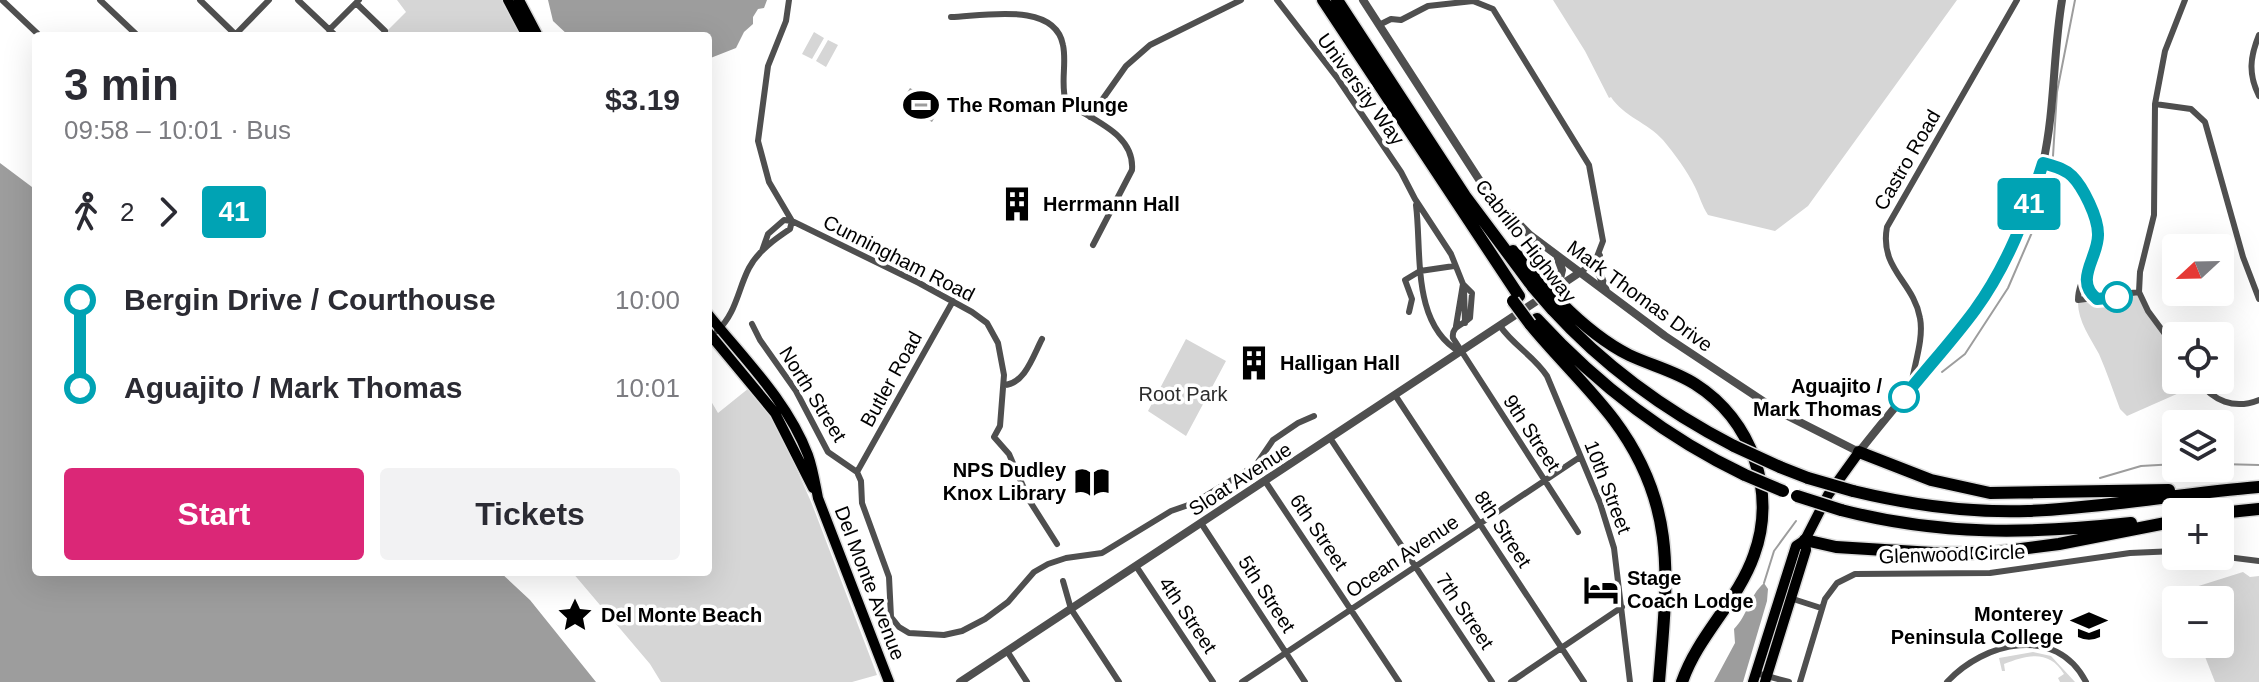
<!DOCTYPE html>
<meta charset="utf-8">
<style>
:root{--surface:#fff;--page:#f2f2f3;--text:#2b2b33;--muted:#7c7c81;--accent:#db2777}
body{margin:0;font-family:Arial,sans-serif;background:var(--page);color:var(--text);height:100vh;display:flex;flex-direction:column;font-size:30px;white-space:nowrap}
*{box-sizing:border-box;margin:0}
p{font-size:26px;color:var(--muted)}
.icon{flex:none;width:44px;height:44px;fill:none;stroke:currentColor;stroke-width:2;stroke-linecap:round;stroke-linejoin:round}
.map{position:relative;flex:1;overflow:hidden}
.panel{position:absolute;left:32px;top:32px;width:680px;height:544px;display:flex;flex-direction:column;background:var(--surface);border-radius:8px;box-shadow:0 8px 32px #0002}
.panel>*{flex:none}
.badge{padding:0 16px;border-radius:6px;font-size:28px;line-height:52px}
.needle{width:52px;rotate:248deg}
.controls{position:absolute;left:2162px;top:234px;display:grid;gap:16px}
.controls a{display:grid;place-items:center;width:72px;height:72px;border-radius:8px;background:var(--surface);box-shadow:0 8px 32px #0002;font-size:40px}
.map>.badge{position:absolute;translate:-50% -50%;box-shadow:0 0 0 4px #fff}
.legs{display:flex;align-items:center;gap:12px;height:88px;padding:0 32px;font-size:26px}
.legs p{margin-inline-start:auto}
.summary{display:flex;align-items:center;justify-content:space-between;height:136px;padding:0 32px}
h1{font-size:44px;font-weight:700;line-height:60px}
.button{display:flex;gap:16px;margin-top:auto;padding:16px 32px}
.button a{flex:1;height:92px;border-radius:8px;background:var(--accent);color:#fff;font-size:32px;font-weight:700;line-height:92px;text-align:center}
.button a+a{background:var(--page);color:var(--text)}
ul{padding:0 32px;list-style:none}
li{display:flex;align-items:center;gap:28px;height:88px;font-size:30px}
li i{display:grid;place-items:center;width:12px;height:100%;margin:0 10px;background:currentColor}
li i::after{content:'';width:20px;height:20px;margin:-10px;border:6px solid;border-radius:50%;background:var(--surface)}
li p{margin-inline-start:auto}
li:first-child i{background:linear-gradient(#0000 50%,currentColor 0)}
li:last-child i{background:linear-gradient(currentColor 50%,#0000 0)}
.map>svg:first-child{display:block}
.green{fill:#d6d6d6}
.water{fill:#9d9d9d}
.lines{fill:none;stroke-linecap:round;stroke-linejoin:round}
.stream{stroke:#9d9d9d;stroke-width:2}
.primary-casing{stroke:#dbdbdb;stroke-width:13}
.motorway-casing{stroke:#dbdbdb;stroke-width:15}
.minor{stroke:#4f4f4f;stroke-width:6}
.tertiary{stroke:#4f4f4f;stroke-width:8}
.primary{stroke:#000;stroke-width:10}
.motorway{stroke:#000;stroke-width:12}
.motorway-bridge-casing{stroke:#dbdbdb;stroke-width:15;stroke-linecap:butt}
.motorway-bridge{stroke:#000;stroke-width:12}
.line-1-casing{stroke:#fff;stroke-width:18}
.line-1{stroke:#00a3b4;stroke-width:12}
.stop-1-dot{fill:#fff;stroke:#00a3b4;stroke-width:4}
.labels{text-anchor:middle;dominant-baseline:central;stroke-width:7;stroke-linejoin:round;paint-order:stroke}
.street-label{font-size:20px;fill:#000;stroke:#fff}
.poi-label{font-size:20px;font-weight:bold;fill:#000;stroke:#fff;text-anchor:start}
.stop-label{font-size:20px;font-weight:bold;fill:#000;stroke:#fff;text-anchor:end}
.park-label{font-size:20px;fill:#2d2d2d;stroke:#fff}
</style>
<div class="map">
<svg width="2259" height="682" viewBox="0 0 2259 682">
<rect width="100%" height="100%" fill="#fff"/>
<path class="green" d="M397 0H502L522 36H388V30L406 12Z
M1553 0H1957L1808 206 1775 231 1708 215C1702 206 1700 197 1695 187 1688 172 1674 153 1663 140 1648 123 1623 116 1611 97L1609 98 1585 51Z
M814 32 824 38 812 59 802 54Z
M828 40 838 45 826 67 816 61Z
M2139 292 2144 303 2176 349V380H2191L2185 384 2179 393 2127 416 2120 409C2113 391 2107 372 2099 354 2090 337 2077 320 2078 300Z
M1186 339 1226 361 1186 436 1148 411Z
M749 388 778 427 812 504 877 675 852 682H661L650 664 572 572H708V396L718 413Z
M2243 572 2250 577 2259 576V682H2215L2200 644H2220V600H2183L2189 589Z
M2033 652 2051 656 2075 682H2060L2058 678 2064 674C2049 649 2027 655 2004 664L2005 671H2002L1999 658Z"/>
<path class="water" d="M548 0H767L764 8 758 9 753 17V24L744 32 736 48 708 59V36H569L553 21Z
M910 88 941 106 932 122 900 104Z
M0 163 36 190V572H500L530 600 596 682H0Z
M1764 583 1768 589 1767 601 1743 682H1714L1735 643 1734 629C1748 615 1749 596 1764 583Z"/>
<g class="lines">
<path class="stream" d="M2053 156 2057 92 2075 0
M1942 372 1965 354 2008 288 2033 230 2050 176
M2220 464 2259 465
M2100 478 2141 466 2176 464
M1764 583 1774 551 1796 521"/>
<g class="primary-casing">
<path id="primary" d="M508 0 527 36
M519 0 538 36
M708 314C744 359 787 400 808 455 813 469 815 483 818 498L889 682
M708 332 775 413 813 488
M1753 682 1796 546 1805 540 1828 495 1859 452
M1765 682 1806 550 1805 540"/>
</g>
<g class="motorway-casing">
<path id="motorway" d="M1323 0 1519 296
M1337 0 1465 196 1533 287
M1513 251 1541 281
M1561 303C1581 323 1603 342 1629 355 1650 365 1675 371 1695 384 1752 420 1777 492 1754 555 1738 601 1698 635 1682 682
M1552 309C1604 366 1666 411 1734 446
M1537 319C1597 384 1665 437 1745 475
M1530 324C1557 357 1588 386 1614 420 1679 507 1667 581 1659 682
M1859 452 1931 480 1990 493 2169 490
M1780 467 1808 478
M1853 491C1911 505 1969 513 2028 511 2106 508 2182 493 2259 487
M1841 510C1941 536 2030 534 2131 523
M2220 513 2259 509
M1805 540 1836 547 1933 553H1990L2059 544 2176 521"/>
</g>
<path class="minor" d="M2 0 40 36
M100 0 138 36
M200 0 237 36
M298 0 336 36
M789 0 786 21 768 66 758 141 769 182 792 221
M1277 0 1338 79 1401 172 1415 199 1451 254 1463 284 1472 293 1470 318C1463 325 1451 326 1453 338L1578 532
M356 3 385 31
M951 17C983 16 1055 1 1063 45 1067 64 1060 84 1066 102 1091 120 1135 133 1132 170L1093 245
M1379 25 1391 19 1401 20 1428 6 1473 1 1493 9 1589 165 1603 241 1595 262 1579 273
M329 30 359 0
M2259 35C2250 57 2248 74 2259 96
M234 36 269 0
M2155 104 2191 109 2205 122 2243 257 2259 299
M1090 117 1126 66 1150 45 1241 0
M2043 163C2053 166 2064 168 2072 176 2085 189 2101 228 2097 246 2092 265 2078 281 2078 300L2139 292
M1416 205C1422 252 1411 324 1460 352
M762 251 768 234 784 220 792 221 919 283 972 312 987 323 998 343 1004 375 1000 426 994 437 1009 454 1029 500 1057 544
M2087 274V287L2097 299
M1464 288 1465 323
M1409 312 1412 299 1405 280 1420 271 1454 266
M752 324 760 340 796 391 828 452 857 472
M1456 326 1463 284
M1500 326C1514 346 1534 356 1547 376L1600 503 1614 548 1630 682
M717 331C736 314 738 289 749 268 758 251 775 239 790 229L792 221
M2176 349 2148 311 2139 292 2140 272 2154 215 2155 104 2165 51 2185 0
M2198 380C2213 401 2234 410 2259 400
M1004 385C1025 384 1033 356 1042 339
M1911 386C1914 365 1924 339 1920 318 1914 282 1879 269 1887 227L2017 0
M1395 395 1584 682
M1330 438 1492 682
M857 472 861 481 862 503 889 577 891 617 899 627 909 633 944 635 962 631 985 619 1008 602 1034 572 1048 564 1066 558 1102 553 1171 511 1194 503 1256 465 1273 440 1298 423 1314 416
M857 472 953 301
M1265 481 1399 682
M1201 523 1305 682
M2219 556 2259 561
M1136 566 1213 682
M1063 581 1071 609 1119 682
M1790 598 1821 608
M1007 651 1027 682
M1756 673 1789 682
M1242 682 1580 457
M1511 682 1622 607
M1800 682 1825 599 1837 583 1855 574 1990 573 2130 553 2176 551
M1947 682C1984 642 2056 624 2086 682"/>
<path class="tertiary" d="M1363 0 1480 181 1499 204 1530 235 1665 336 1778 411 1859 452C1931 359 2014 283 2043 163 2055 110 2053 53 2062 0
M1599 256V272L1606 291
M1558 287 1562 270 1558 259
M960 682 1579 273"/>
<use href="#primary" class="primary"/>
<use href="#motorway" class="motorway"/>
<g class="motorway-bridge-casing">
<path id="motorway-bridge" d="M1541 281 1561 303
M1533 287 1552 309
M1513 301 1530 324
M1734 446 1780 467
M1745 475 1783 491
M1808 478 1853 491
M1797 496 1841 510"/>
</g>
<use href="#motorway-bridge" class="motorway-bridge"/>
</g>
<g class="lines">
<g class="line-1-casing">
<path id="line-1" d="M1904 397C1927 368 1953 340 1975 310 2007 266 2027 214 2043 163 2053 166 2064 168 2072 176 2083 187 2098 217 2098 234 2099 257 2073 280 2097 299L2117 297"/>
</g>
<use href="#line-1" class="line-1"/>
</g>
<defs>
<g id="stadium-bare" transform="scale(2.76)"><path d="M0-5a6.5 5 0 1 0 0 10a6.5 5 0 1 0 0-10ZM-3.5-1.8h7v3.6h-7Z" fill="#000" stroke="#fff" stroke-width="2.5" paint-order="stroke"/></g>
<g id="building-bare" transform="scale(2.76)"><path d="M-4-6H4V6H1V3H-1V6H-4ZM-2.5-4.3h1.7v1.8h-1.7ZM.8-4.3h1.7v1.8H.8ZM-2.5-1h1.7V.8h-1.7ZM.8-1h1.7V.8H.8Z" fill="#000" stroke="#fff" stroke-width="2.5" paint-order="stroke"/></g>
<g id="library-bare" transform="scale(2.76)"><path d="M-6-4Q-3-5.5-.7-3.5V5Q-3 3-6 4ZM6-4Q3-5.5 .7-3.5V5Q3 3 6 4Z" fill="#000" stroke="#fff" stroke-width="2.5" paint-order="stroke"/></g>
<g id="hotel-bare" transform="scale(2.76)"><path d="M-6-4.5h1.5V1H6V5H4.5V3h-9V5H-6ZM-4 0a1.8 1.8 0 1 1 3.6 0ZM.5 0V-2.5h3Q6-2.5 6 0Z" fill="#000" stroke="#fff" stroke-width="2.5" paint-order="stroke"/></g>
<g id="sight-bare" transform="scale(2.76)"><path d="M0-6L1.8-2.2L6-1.7L2.9 1.2L3.7 5.4L0 3.3L-3.7 5.4L-2.9 1.2L-6-1.7L-1.8-2.2Z" fill="#000" stroke="#fff" stroke-width="2.5" paint-order="stroke"/></g>
<g id="university-bare" transform="scale(2.76)"><path d="M0-5L7-2L0 1L-7-2ZM-4 1L0 2.5L4 1V4Q0 6-4 4Z" fill="#000" stroke="#fff" stroke-width="2.5" paint-order="stroke"/></g>
</defs>
<g fill-rule="evenodd">
<use href="#stadium-bare" x="921" y="105"/>
<use href="#building-bare" x="1017" y="204"/>
<use href="#building-bare" x="1254" y="363"/>
<use href="#library-bare" x="1092" y="482"/>
<use href="#hotel-bare" x="1601" y="590"/>
<use href="#sight-bare" x="575" y="615"/>
<use href="#university-bare" x="2089" y="626"/>
</g>
<g class="stop-1-dot">
<circle cx="2117" cy="297" r="14"/>
<circle cx="1904" cy="397" r="14"/>
</g>
<g class="labels">
<g class="street-label">
<text transform="translate(1361 89) rotate(54)">University Way</text>
<text transform="translate(1907 160) rotate(-60)">Castro Road</text>
<text transform="translate(1526 241) rotate(52)">Cabrillo Highway</text>
<text transform="translate(899 258) rotate(27)">Cunningham Road</text>
<text transform="translate(1640 296) rotate(36)">Mark Thomas Drive</text>
<text transform="translate(891 379) rotate(-61)">Butler Road</text>
<text transform="translate(813 394) rotate(58)">North Street</text>
<text transform="translate(1532 433) rotate(57)">9th Street</text>
<text transform="translate(1240 479) rotate(-33)">Sloat Avenue</text>
<text transform="translate(1608 487) rotate(69)">10th Street</text>
<text transform="translate(1503 529) rotate(57)">8th Street</text>
<text transform="translate(1319 532) rotate(56)">6th Street</text>
<text transform="translate(1952 554) rotate(-2)">Glenwood Circle</text>
<text transform="translate(1402 556) rotate(-34)">Ocean Avenue</text>
<text transform="translate(870 583) rotate(69)">Del Monte Avenue</text>
<text transform="translate(1267 594) rotate(57)">5th Street</text>
<text transform="translate(1465 611) rotate(56)">7th Street</text>
<text transform="translate(1188 615) rotate(56)">4th Street</text>
</g>
<g class="poi-label">
<text x="947" y="105">The Roman Plunge</text>
<text x="1043" y="204">Herrmann Hall</text>
<text x="1280" y="363">Halligan Hall</text>
<text x="1066" y="470" text-anchor="end">NPS Dudley<tspan x="1066" dy="23">Knox Library</tspan></text>
<text x="1627" y="578">Stage<tspan x="1627" dy="23">Coach Lodge</tspan></text>
<text x="2063" y="614" text-anchor="end">Monterey<tspan x="2063" dy="23">Peninsula College</tspan></text>
<text x="601" y="615">Del Monte Beach</text>
</g>
<g class="stop-label">
<text x="1882" y="386">Aguajito /<tspan x="1882" dy="23">Mark Thomas</tspan></text>
</g>
<g class="park-label">
<text x="1183" y="394">Root Park</text>
</g>
</g>
</svg>
<div class="controls">
<a><svg class="needle" viewBox="-14 -14 28 28"><path d="M0-13l5 13h-10z" fill="#e53935"/><path d="M0 13l5-13h-10z" fill="#7c7c81"/></svg></a>
<a><svg class="icon" aria-label="locate" viewBox="0 0 24 24"><circle cx="12" cy="12" r="6"/><path d="M12 2v4M12 18v4M2 12h4M18 12h4"/></svg></a>
<a><svg class="icon" aria-label="layers" viewBox="0 0 24 24"><path d="M12 4l9 5-9 5-9-5zM3 14l9 5 9-5"/></svg></a>
<a>+</a>
<a>−</a>
</div>
<b class="badge" style="left:2029px;top:204px;background:#00a3b4;color:#fff">41</b>
<section class="panel">
<div class="summary"><div><h1>3 min</h1><p>09:58 – 10:01 · Bus</p></div><b>$3.19</b></div>
<div class="legs"><svg class="icon" aria-label="walk" viewBox="0 0 24 24"><circle cx="13" cy="4" r="2"/><path d="M13 8l-2 6 4 7M11 14l-3 7M7 12l3-4h3l4 4"/></svg>2<svg class="icon" aria-label="forward" viewBox="0 0 24 24"><path d="M9 5l7 7-7 7"/></svg><b class="badge" style="background:#00a3b4;color:#fff">41</b></div>
<ul>
<li><i style="color:#00a3b4"></i><b>Bergin Drive / Courthouse</b><p>10:00</p></li>
<li><i style="color:#00a3b4"></i><b>Aguajito / Mark Thomas</b><p>10:01</p></li>
</ul>
<div class="button"><a>Start</a><a>Tickets</a></div>
</section>
</div>
